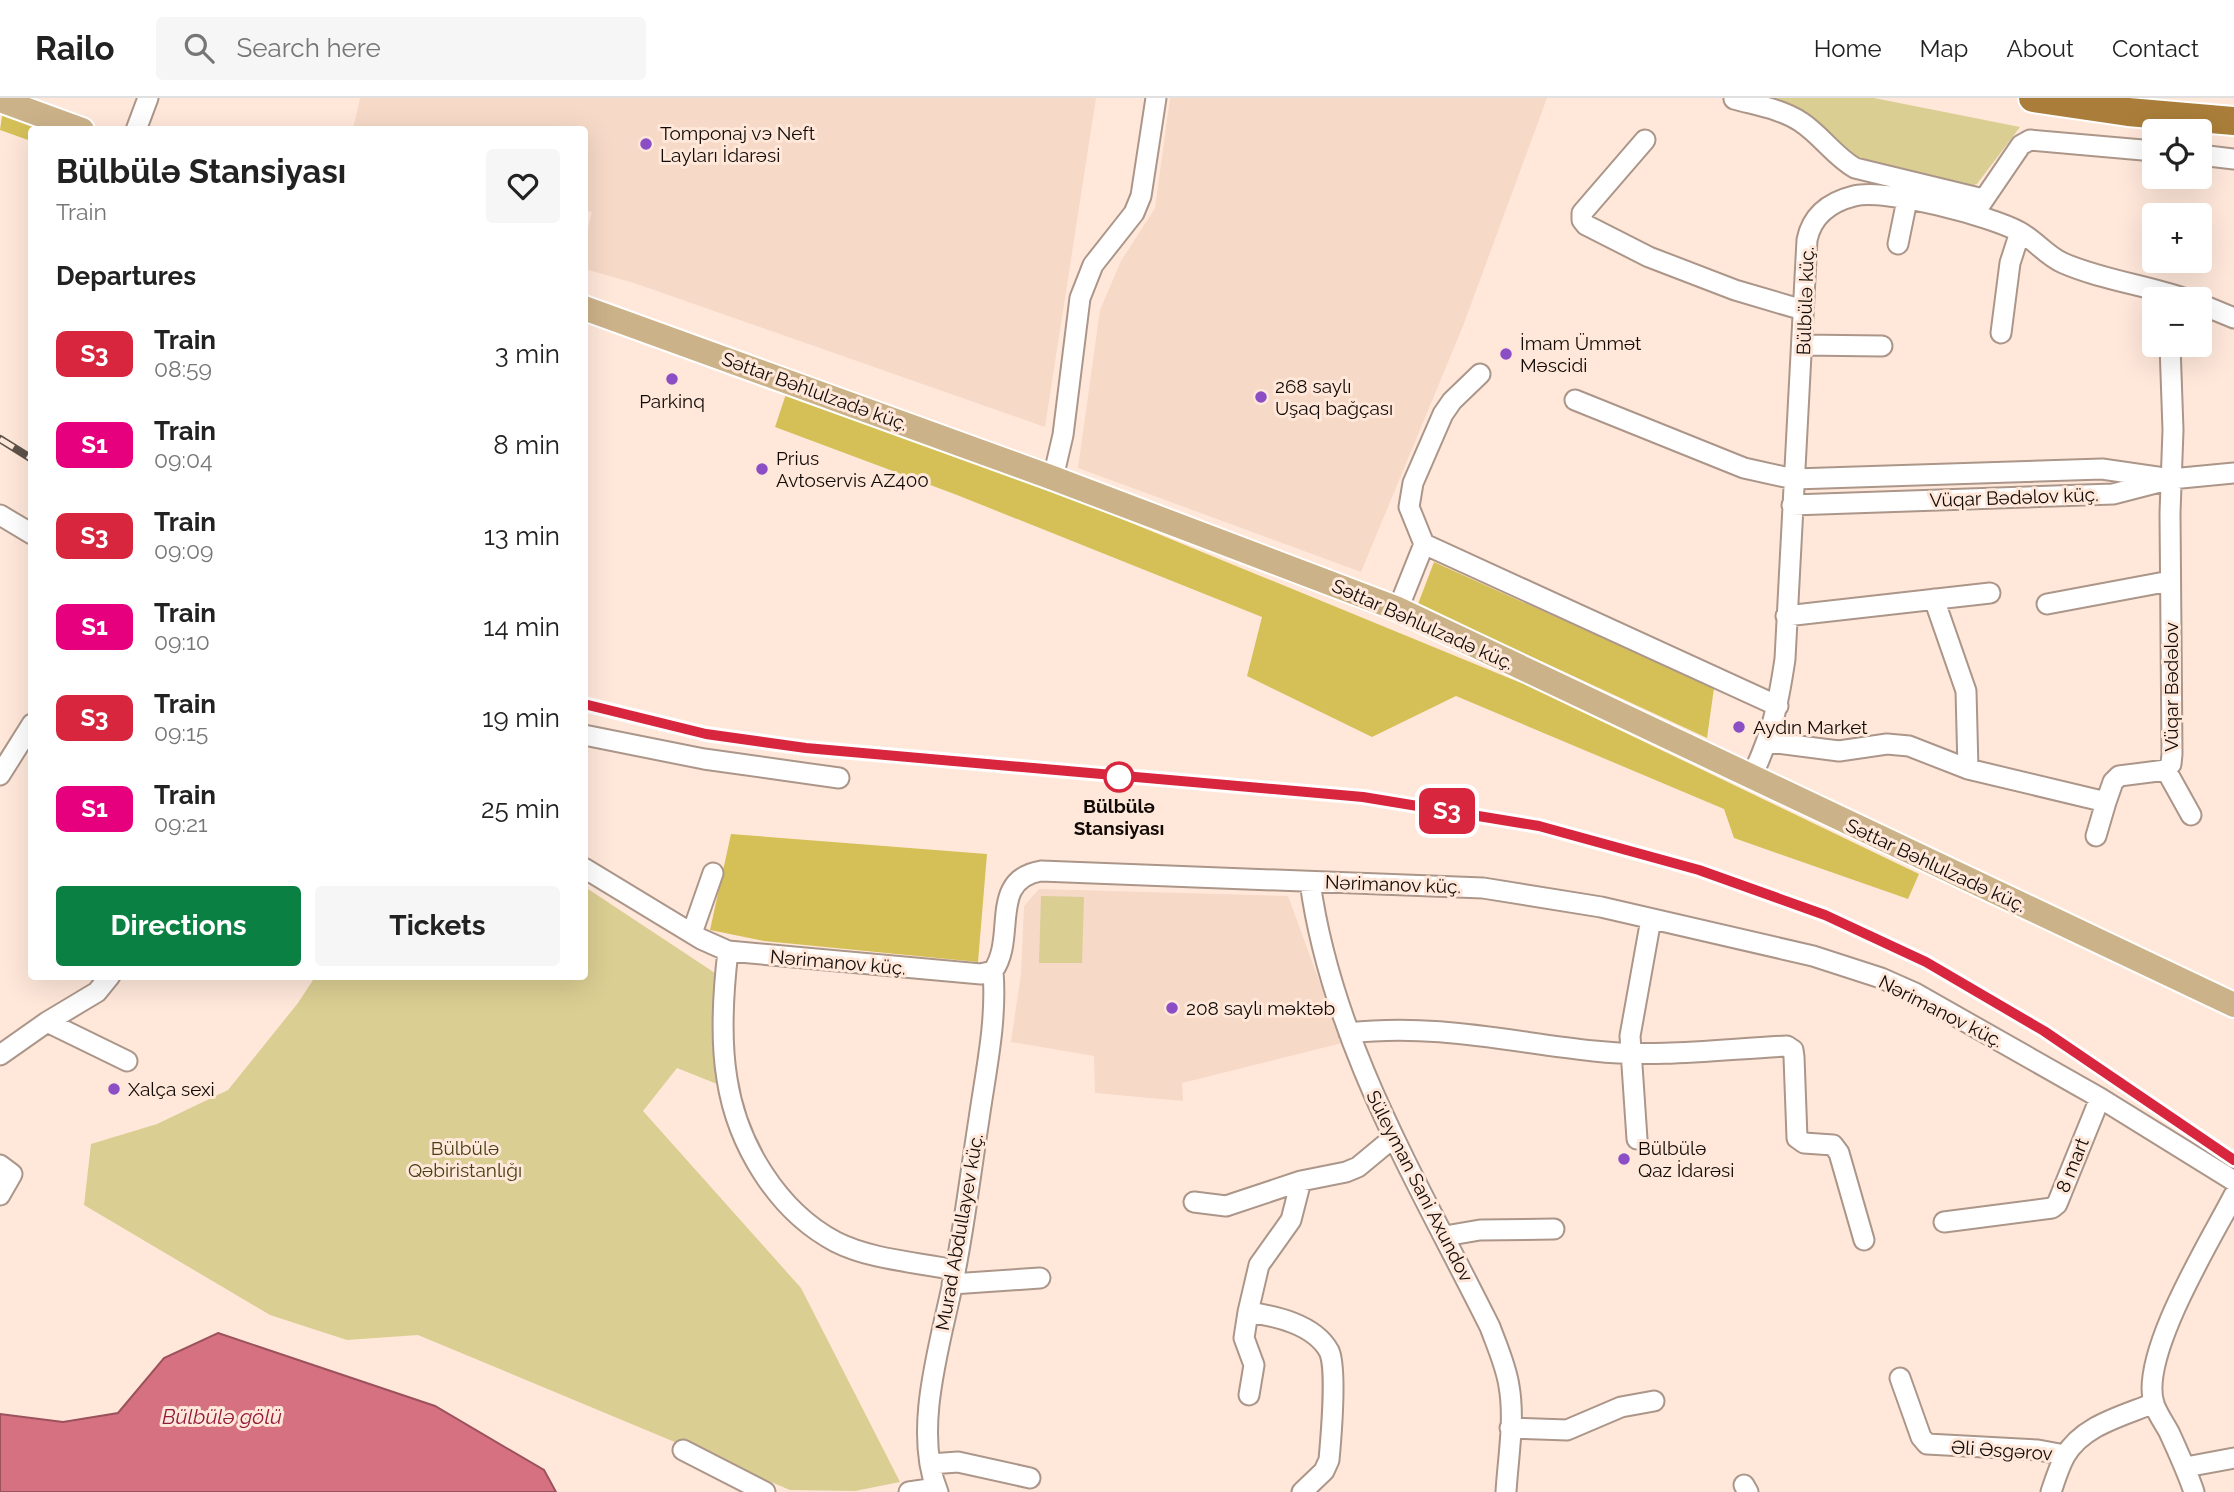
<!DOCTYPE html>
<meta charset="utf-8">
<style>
:root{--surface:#fff;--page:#f6f6f6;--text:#222;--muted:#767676;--line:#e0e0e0;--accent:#0b8043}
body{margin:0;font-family:Raleway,sans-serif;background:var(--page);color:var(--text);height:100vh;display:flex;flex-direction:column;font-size:26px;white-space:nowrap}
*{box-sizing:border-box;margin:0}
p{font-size:23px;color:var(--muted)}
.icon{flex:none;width:38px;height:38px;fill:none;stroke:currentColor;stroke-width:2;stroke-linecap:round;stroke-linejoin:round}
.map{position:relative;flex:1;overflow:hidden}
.drawer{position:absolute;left:28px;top:28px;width:560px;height:854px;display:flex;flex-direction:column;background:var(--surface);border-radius:7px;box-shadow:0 7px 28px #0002}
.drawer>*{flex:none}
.badge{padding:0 14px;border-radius:10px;font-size:24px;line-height:46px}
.fabs{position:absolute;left:2142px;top:21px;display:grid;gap:14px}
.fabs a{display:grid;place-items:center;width:70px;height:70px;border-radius:7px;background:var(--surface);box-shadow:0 7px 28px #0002;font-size:35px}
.map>.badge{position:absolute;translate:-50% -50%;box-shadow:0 0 0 4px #fff}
h2{padding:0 28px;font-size:26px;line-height:63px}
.round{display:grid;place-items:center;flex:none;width:74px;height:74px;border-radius:7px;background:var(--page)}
.headline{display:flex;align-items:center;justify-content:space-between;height:119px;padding:0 28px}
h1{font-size:33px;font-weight:700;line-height:52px}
.primary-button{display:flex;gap:14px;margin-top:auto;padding:14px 28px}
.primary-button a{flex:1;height:80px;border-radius:7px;background:var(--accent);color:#fff;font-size:28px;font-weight:700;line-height:80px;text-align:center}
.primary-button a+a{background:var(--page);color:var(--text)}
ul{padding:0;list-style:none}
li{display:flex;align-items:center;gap:21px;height:91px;padding:0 28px}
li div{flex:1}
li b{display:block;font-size:26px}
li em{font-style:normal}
li .badge{min-width:77px;font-weight:700;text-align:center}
header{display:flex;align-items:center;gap:42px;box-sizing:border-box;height:98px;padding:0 35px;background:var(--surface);border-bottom:2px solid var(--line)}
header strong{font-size:33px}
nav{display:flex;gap:38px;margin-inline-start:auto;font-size:24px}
.search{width:490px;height:63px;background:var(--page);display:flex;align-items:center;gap:18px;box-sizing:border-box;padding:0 24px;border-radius:7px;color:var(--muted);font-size:26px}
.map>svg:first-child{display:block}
.built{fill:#f6d9c7}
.green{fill:#dace92}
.forest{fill:#d5c058}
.water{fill:#d67182;stroke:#9b525d;stroke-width:2}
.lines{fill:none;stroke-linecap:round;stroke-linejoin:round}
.minor-casing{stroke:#ab9689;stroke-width:23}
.major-casing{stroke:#fff;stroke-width:28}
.highway-casing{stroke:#fff;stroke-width:32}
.minor{stroke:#fff;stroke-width:19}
.major{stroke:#ccb289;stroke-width:24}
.highway{stroke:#aa7e3a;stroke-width:28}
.rail-casing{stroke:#5e524a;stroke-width:8}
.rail{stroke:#ffe8da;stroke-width:5;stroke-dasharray:16;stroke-linecap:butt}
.line-casing{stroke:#fff;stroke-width:16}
.line{stroke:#d7263d;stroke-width:10}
.poi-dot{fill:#8b4ec4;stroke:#ffe8da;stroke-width:2.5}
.stop-dot{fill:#fff;stroke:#d7263d;stroke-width:3.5}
.labels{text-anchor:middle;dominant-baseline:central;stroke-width:6;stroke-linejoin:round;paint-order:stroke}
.poi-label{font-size:19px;fill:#110a06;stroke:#ffe8da;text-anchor:start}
.street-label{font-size:19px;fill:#110a06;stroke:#ffe8da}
.stop-label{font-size:19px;font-weight:bold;fill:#110a06;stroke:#ffe8da}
.park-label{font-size:19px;fill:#483f13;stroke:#ffe8da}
.water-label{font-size:21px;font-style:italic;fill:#941a3d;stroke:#ffe8da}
</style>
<header>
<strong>Railo</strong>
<div class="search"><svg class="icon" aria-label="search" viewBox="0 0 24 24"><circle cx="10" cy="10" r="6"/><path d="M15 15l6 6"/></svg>Search here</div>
<nav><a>Home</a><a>Map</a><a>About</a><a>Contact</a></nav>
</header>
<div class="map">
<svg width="2234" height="1394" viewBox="0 0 2234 1394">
<rect width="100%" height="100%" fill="#ffe8da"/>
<path class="built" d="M360 0H1096L1045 329 634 185 585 171V141L592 114 585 112 584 32 353 31Z
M1170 0H1547L1463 228 1361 474 1078 370 1100 212 1121 163 1155 110Z
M1039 791 1288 798 1342 945 1182 985 1183 1003 1095 995 1094 958 1011 944 1021 876 1024 808Z"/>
<path class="green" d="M1760 0H1874L2020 29 1977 86 1962 91 1853 62Z
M585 789 715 875 717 986 677 970 643 1013 801 1190 900 1384 855 1393 790 1392 418 1237 347 1242 270 1217 84 1107 91 1046 157 1026 228 992 298 905 315 879 584 878Z
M1041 798 1084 799 1082 865H1039Z"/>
<path class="forest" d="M3 11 56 31 32 32 31 43 0 32Z
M787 293 1083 405 1526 587 1919 776 1908 801 1734 740 1724 711 1456 598 1372 639 1247 578 1262 519 957 397 775 329Z
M1434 464 1714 590 1707 640 1418 506Z
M731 736 987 756 978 864 764 843 710 832Z"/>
<path class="water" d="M218 1235 435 1308 544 1372 556 1394H0V1316L63 1324 118 1315 164 1260Z"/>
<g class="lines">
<g class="minor-casing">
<path id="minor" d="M1734 1C1755 7 1782 11 1801 24 1821 37 1834 58 1855 70L1983 101
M136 32 148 0
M1645 42 1582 115V122L1586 127 1649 159 1735 192 1803 212
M2200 57 2234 61
M1976 113 2021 47 2030 42 2154 53
M1898 146 1907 102
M2200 206 2234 220
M2001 235 2010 165 2020 134
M1802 247 1882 248
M1480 276 1452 303 1443 316 1413 385 1409 409 1424 446 1778 608
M1575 302 1744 370 1794 381 2102 371 2171 381
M1053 380 1063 337 1080 200 1093 167 1134 115 1141 98 1156 0
M1792 407 2113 396 2171 381 2234 375
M0 417 32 436
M1934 501 1966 593 1968 671
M2047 506 2170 483
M1398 511 1424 446
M1786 518 1990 495
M584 637 704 661 839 680
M1768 644 1839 653 1887 646 1909 648 1968 671 2106 704 2113 684 2119 678 2166 672 2171 666 2172 656 2170 415 2173 332 2170 247
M2166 672 2191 717
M0 677 32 626
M1751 680C1772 636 1778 608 1785 561L1807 142C1812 117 1830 104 1854 98 1885 90 1991 118 2020 134 2036 143 2047 158 2063 165 2102 182 2146 187 2186 201
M2096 738 2106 704
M584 770 701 841 728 853 981 876 993 873C1017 839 988 782 1041 773L1483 790 1601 809 1813 858 1881 880 1915 895 2100 1000 2234 1083
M1310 784C1332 945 1419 1086 1490 1229 1497 1248 1506 1268 1509 1288 1515 1322 1508 1360 1506 1394
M692 835 713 775
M728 853C723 895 720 939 727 981 737 1046 777 1113 836 1144 872 1162 917 1164 955 1172
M47 924 127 963
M1349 935C1435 925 1510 944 1594 953 1657 960 1724 951 1787 948L1793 952 1794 959 1797 1040 1804 1045 1833 1047 1839 1055 1864 1142
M0 957 47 924 97 894 110 878
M1637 1041 1630 938 1651 821
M0 1067 12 1076 0 1097
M1301 1083 1291 1122 1259 1167 1248 1214C1275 1218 1314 1226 1329 1253 1337 1270 1331 1340 1329 1362L1324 1373 1302 1394
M1194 1104 1226 1108 1301 1083 1346 1074 1358 1069 1393 1040
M1944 1124 2052 1110 2057 1106 2100 1000
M1445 1138 1480 1132 1554 1131
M952 1186 1040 1180
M1248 1214 1244 1240 1254 1267 1249 1297
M1900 1280 1921 1339 1927 1346 2038 1352 2065 1357
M1510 1330 1567 1332 1621 1309 1654 1303
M683 1352 765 1394
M930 1366 958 1364 1030 1380
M2186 1369 2234 1360
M1744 1387 1748 1394
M909 1394 936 1390
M938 1394C911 1331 943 1238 955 1174 965 1123 971 1072 979 1021 986 972 997 923 993 873
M2051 1394C2055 1382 2059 1369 2065 1358 2083 1327 2123 1318 2154 1305
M2194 1394C2187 1373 2178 1354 2169 1334 2164 1325 2157 1315 2154 1306 2139 1257 2211 1142 2234 1097"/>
</g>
<g class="major-casing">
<path id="major" d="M0 2 82 32
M584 210 1053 380 1398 511 2234 907"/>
</g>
<g class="highway-casing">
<path id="highway" d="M2033 0 2128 14 2234 23"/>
</g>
<use href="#minor" class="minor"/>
<use href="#major" class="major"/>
<use href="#highway" class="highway"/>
<g class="rail-casing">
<path id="rail" d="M0 341 32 361
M584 606 706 636 806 651 1363 699 1539 728 1699 772 1825 817 1926 864 2044 933 2234 1063"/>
</g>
<use href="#rail" class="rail"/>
</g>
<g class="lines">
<g class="line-casing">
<path id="line" d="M584 606 706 636 806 650 1363 699 1539 728 1699 772 1825 817 1926 864 2044 933 2234 1062"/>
</g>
<use href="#line" class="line"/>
</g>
<g class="poi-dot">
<circle cx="646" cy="46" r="7"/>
<circle cx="1506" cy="256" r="7"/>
<circle cx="672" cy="281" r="7"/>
<circle cx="1261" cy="299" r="7"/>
<circle cx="762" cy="371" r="7"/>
<circle cx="1739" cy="629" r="7"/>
<circle cx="1172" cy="910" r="7"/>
<circle cx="114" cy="991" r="7"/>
<circle cx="1624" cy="1061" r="7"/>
</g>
<circle class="stop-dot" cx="1119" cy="679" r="14"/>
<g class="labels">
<g class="poi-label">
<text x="660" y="35">Tomponaj vэ Neft<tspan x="660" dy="22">Layları İdarəsi</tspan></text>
<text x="1520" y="245">İmam Ümmət<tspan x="1520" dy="22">Məscidi</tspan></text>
<text x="1275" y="288">268 saylı<tspan x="1275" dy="22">Uşaq bağçası</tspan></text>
<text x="672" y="303" text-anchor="middle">Parkinq</text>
<text x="776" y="360">Prius<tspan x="776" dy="22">Avtoservis AZ400</tspan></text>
<text x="1753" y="629">Aydın Market</text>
<text x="1186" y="910">208 saylı məktəb</text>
<text x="128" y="991">Xalça sexi</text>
<text x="1638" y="1050">Bülbülə<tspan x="1638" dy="22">Qaz İdarəsi</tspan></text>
</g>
<g class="street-label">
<text transform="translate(1805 203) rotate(-88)">Bülbülə küç.</text>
<text transform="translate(815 293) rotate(20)">Səttar Bəhlulzadə küç.</text>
<text transform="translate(2014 399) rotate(-2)">Vüqar Bədəlov küç.</text>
<text transform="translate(1423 526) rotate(24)">Səttar Bəhlulzadə küç.</text>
<text transform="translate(2171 589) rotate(-90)">Vüqar Bədəlov</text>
<text transform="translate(1936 767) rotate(25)">Səttar Bəhlulzadə küç.</text>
<text transform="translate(1393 786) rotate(2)">Nərimanov küç.</text>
<text transform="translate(838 864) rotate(5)">Nərimanov küç.</text>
<text transform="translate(1941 913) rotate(27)">Nərimanov küç.</text>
<text transform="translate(2072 1067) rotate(-68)">8 mart</text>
<text transform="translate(1420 1088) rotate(63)">Süleyman Sani Axundov</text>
<text transform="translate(959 1134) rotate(-80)">Murad Abdullayev küç.</text>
<text transform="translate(2002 1352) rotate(4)">Əli Əsgərov</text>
</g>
<g class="stop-label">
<text x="1119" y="708">Bülbülə<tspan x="1119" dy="22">Stansiyası</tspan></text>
</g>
<g class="park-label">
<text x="465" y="1050">Bülbülə<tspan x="465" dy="22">Qəbiristanlığı</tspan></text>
</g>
<g class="water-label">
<text x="222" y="1318">Bülbülə gölü</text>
</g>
</g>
</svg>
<div class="fabs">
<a><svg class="icon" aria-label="locate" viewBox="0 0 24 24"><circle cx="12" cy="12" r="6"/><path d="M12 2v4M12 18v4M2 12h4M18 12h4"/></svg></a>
<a>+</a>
<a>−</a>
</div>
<b class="badge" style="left:1447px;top:713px;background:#d7263d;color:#fff">S3</b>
<section class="drawer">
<div class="headline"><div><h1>Bülbülə Stansiyası</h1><p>Train</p></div><a class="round"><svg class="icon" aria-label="heart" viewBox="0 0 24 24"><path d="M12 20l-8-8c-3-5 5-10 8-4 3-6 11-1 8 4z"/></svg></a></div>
<h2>Departures</h2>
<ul>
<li><span class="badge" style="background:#d7263d;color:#fff">S3</span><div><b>Train</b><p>08:59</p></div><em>3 min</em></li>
<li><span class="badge" style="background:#e6007e;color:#fff">S1</span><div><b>Train</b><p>09:04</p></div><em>8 min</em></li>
<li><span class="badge" style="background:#d7263d;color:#fff">S3</span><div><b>Train</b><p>09:09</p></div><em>13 min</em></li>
<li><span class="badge" style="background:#e6007e;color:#fff">S1</span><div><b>Train</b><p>09:10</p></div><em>14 min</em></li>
<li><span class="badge" style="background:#d7263d;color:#fff">S3</span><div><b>Train</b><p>09:15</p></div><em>19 min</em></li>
<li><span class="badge" style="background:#e6007e;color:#fff">S1</span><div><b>Train</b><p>09:21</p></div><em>25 min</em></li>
</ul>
<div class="primary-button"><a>Directions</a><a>Tickets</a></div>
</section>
</div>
